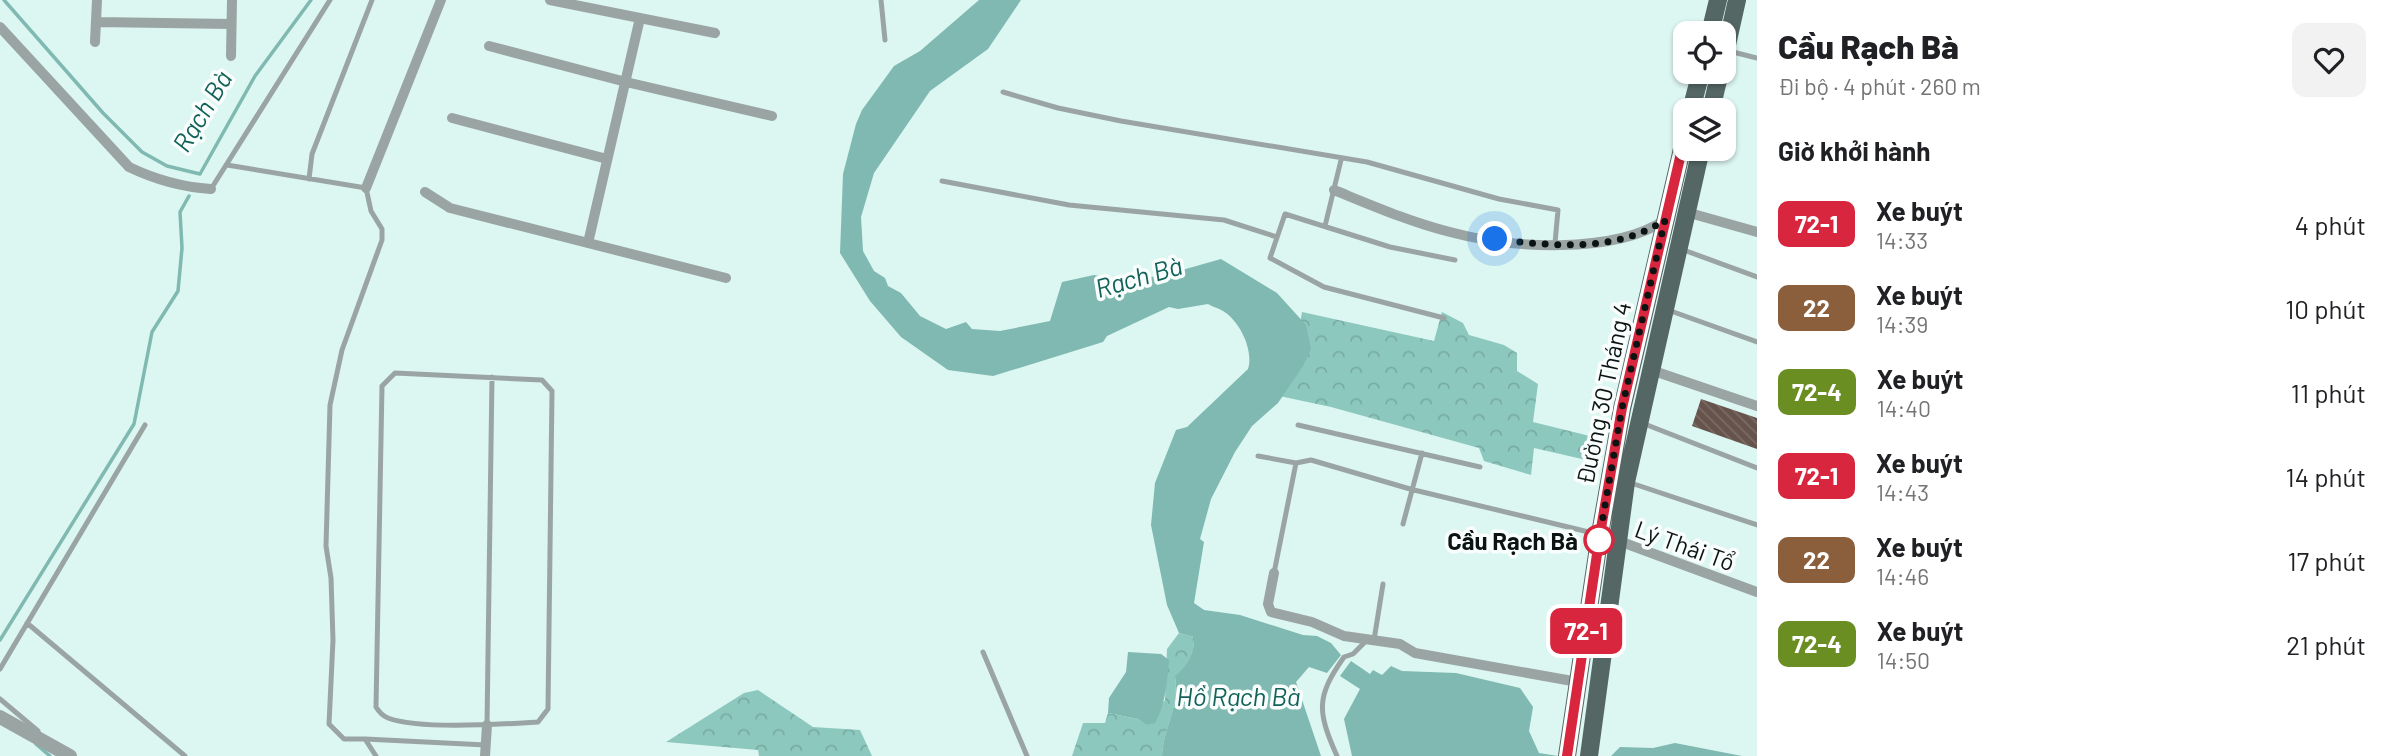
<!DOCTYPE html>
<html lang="vi">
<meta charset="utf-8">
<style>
:root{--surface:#fff;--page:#f2f2f2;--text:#202124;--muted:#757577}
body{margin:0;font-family:Barlow,sans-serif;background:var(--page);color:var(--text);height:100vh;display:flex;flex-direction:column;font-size:26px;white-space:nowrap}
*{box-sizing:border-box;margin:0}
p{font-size:23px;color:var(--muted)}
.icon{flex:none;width:38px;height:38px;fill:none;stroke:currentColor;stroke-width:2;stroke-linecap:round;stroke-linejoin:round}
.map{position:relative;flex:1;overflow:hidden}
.panel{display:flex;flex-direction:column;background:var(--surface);width:630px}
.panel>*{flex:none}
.badge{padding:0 14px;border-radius:10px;font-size:24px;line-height:46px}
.tools{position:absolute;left:1673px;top:21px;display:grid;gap:14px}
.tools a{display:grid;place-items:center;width:63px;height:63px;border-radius:14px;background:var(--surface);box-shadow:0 2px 5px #0004;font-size:35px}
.you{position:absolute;width:35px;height:35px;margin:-18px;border:5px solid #fff;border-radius:50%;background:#1a73e8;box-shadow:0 0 0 10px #1a73e833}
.map>.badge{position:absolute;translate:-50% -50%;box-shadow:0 0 0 4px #fff}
h2{padding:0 21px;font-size:26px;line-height:63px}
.round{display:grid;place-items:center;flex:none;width:74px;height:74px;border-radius:14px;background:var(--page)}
.summary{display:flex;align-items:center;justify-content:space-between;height:119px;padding:0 21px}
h1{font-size:33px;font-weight:800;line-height:52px}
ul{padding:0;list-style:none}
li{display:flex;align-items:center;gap:21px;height:84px;padding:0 21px}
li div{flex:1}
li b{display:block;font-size:26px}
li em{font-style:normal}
li .badge{min-width:77px;font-weight:700;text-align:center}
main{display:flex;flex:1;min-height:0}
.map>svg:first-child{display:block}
.forest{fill:url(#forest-crowns)}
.water{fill:#7fb9b1}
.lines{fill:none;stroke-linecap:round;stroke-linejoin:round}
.stream{stroke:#7fb9b1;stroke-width:3.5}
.building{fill:url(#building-back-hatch)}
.service{stroke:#9aa5a3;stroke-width:5}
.minor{stroke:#9aa5a3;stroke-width:10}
.tertiary{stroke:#9aa5a3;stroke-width:14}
.primary{stroke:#546764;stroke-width:18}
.line-casing{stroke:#fff;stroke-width:16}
.line{stroke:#d7263d;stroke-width:10}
.walk{stroke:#0b1413;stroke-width:7;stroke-dasharray:0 12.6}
.stop-dot{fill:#fff;stroke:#d7263d;stroke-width:3.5}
.labels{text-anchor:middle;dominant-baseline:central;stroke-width:7;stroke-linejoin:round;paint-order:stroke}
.street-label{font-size:24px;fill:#0b1413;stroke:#f9fefd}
.stop-label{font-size:24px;font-weight:bold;fill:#0b1413;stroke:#f9fefd;text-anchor:end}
.water-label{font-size:26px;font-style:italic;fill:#13625a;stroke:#f9fefd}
</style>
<main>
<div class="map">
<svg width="1757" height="756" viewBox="0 0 1757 756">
<defs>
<pattern id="forest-crowns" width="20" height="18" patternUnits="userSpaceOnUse" patternTransform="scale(1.75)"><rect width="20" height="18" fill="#8dc8bf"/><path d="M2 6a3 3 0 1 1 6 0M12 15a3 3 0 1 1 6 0" fill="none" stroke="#78aba3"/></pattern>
<pattern id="building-back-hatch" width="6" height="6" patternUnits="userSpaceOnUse" patternTransform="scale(1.75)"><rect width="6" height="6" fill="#66534b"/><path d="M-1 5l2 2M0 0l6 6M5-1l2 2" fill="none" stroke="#7a6c66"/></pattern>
</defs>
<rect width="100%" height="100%" fill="#dcf6f2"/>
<path class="forest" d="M1302 312 1434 341 1442 312 1463 323 1469 335 1504 345 1517 353V371L1538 384 1533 422 1598 438 1595 462 1534 448 1531 475 1484 461 1479 448 1331 407 1270 394 1297 341Z
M1179 633 1194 637C1195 654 1187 666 1175 677 1179 712 1164 724 1162 756H1072L1083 723H1105L1108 713 1138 719 1146 725 1165 700 1167 649Z
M758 690 813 727 860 730 872 756H759L758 750 666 742 744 693Z"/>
<path class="water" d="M979 0H1021L988 49 930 91 874 173 861 217 863 251 874 271 885 278 888 286 901 293 920 316 946 329 966 322 972 329 1000 331 1050 321 1062 282 1094 275 1118 280 1161 276 1221 259 1277 293 1306 325 1311 349 1303 366 1278 403 1252 426 1235 452 1211 499 1200 539 1204 542 1194 603 1204 610 1240 615 1303 635 1317 636 1331 643 1341 655 1327 673 1309 667 1296 682 1321 756H1162C1164 724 1179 712 1175 676 1187 666 1195 653 1194 637L1179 633 1167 605 1151 525 1155 483 1176 430 1187 427 1248 369C1254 351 1240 321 1223 311 1218 308 1213 307 1208 304L1178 309 1169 307 1107 336 1103 342 993 376 948 370 901 337 870 301 840 253 843 174 856 124 862 110 894 66 920 51Z
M1128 652 1161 654 1169 660C1167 681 1166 704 1155 723L1146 725 1138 719 1108 713 1109 698 1126 672Z
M1351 661 1370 674 1373 670 1382 675 1391 666 1402 671 1456 673 1520 688 1533 707 1529 731 1539 753 1558 756H1352L1344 719 1360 689 1340 676Z
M1675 743 1742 756H1611L1620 747 1653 748Z"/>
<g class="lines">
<path class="stream" d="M4 0 103 113 142 152 167 166 200 174 255 76 311 0
M0 640 134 424 152 332 178 291 182 248 180 212 189 196
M36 744 50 756"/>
</g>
<path class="building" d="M1701 399 1757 418V449L1692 426Z"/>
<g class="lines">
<path class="service" d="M881 0 885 40
M1729 51 1757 58
M1003 92 1058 108 1121 121 1367 162 1499 199 1558 210 1555 243
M227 165 366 188 371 211 382 229V240L342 350 330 405 326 546 331 578 333 640 329 724 344 739H365L376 756
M309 179 312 154 372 0
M942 181 1069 205 1224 220 1277 237
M211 189 330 0
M1325 226 1341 160
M1681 249 1757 277
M1668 310 1757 342
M1444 318 1324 287 1270 258 1285 214 1390 247 1455 260
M395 373 542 380 552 391 548 709 538 722C503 724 419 730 388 718 383 716 379 712 376 707L382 386Z
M1642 423 1757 468
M1298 425 1480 467
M1258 456 1296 463 1311 460 1410 489 1597 534
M1631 483 1757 525
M1403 524 1422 453
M1274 573 1296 463
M27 623 185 756
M1374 640 1383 584
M983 652 1027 756
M0 669 145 425
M0 699 38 731
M487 725 492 377
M365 739 486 745
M1337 756C1317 711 1316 697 1344 657L1353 654 1368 639"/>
<path class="minor" d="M550 0 715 33
M97 22 231 24
M0 27 129 167C156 180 181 187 211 189
M95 42 97 0
M489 46 626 82 772 116
M231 56 232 0
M452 118 607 159
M366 188 441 0
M1334 190C1371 205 1410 222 1450 232 1509 248 1613 255 1665 220
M425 192 450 208 726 278
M1686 212 1757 232
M588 243 640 18
M1651 370 1757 406
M1600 534 1757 592
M1274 573 1268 604 1271 612 1312 622 1344 636 1400 644 1415 653 1578 682
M485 756 487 725"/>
<path class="tertiary" d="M0 717 70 756"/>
<path class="primary" d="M1710 33 1718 0
M1724 58 1737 0
M1691 110 1701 72
M1711 110 1720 72
M1567 756 1600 534 1622 409 1685 136
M1589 756 1626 482 1701 149"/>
</g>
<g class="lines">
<g class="line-casing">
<path id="line" d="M1567 756 1600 534 1622 408 1685 136"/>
</g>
<use href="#line" class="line"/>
<path class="walk" d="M1495 239C1552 246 1615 253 1665 220L1622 408 1599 540"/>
</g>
<circle class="stop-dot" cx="1599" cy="540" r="14"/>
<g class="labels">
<g class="street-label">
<text transform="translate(1603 393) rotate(-78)">Đường 30 Tháng 4</text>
<text transform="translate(1685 545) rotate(20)">Lý Thái Tổ</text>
</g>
<g class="stop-label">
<text x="1578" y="540">Cầu Rạch Bà</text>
</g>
<g class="water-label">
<text transform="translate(201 111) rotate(-59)">Rạch Bà</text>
<text transform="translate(1138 276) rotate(-16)">Rạch Bà</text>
<text x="1238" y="695">Hồ Rạch Bà</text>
</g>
</g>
</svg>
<div class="tools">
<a><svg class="icon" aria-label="locate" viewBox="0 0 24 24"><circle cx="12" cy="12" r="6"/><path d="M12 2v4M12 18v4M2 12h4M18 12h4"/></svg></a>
<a><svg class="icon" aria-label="layers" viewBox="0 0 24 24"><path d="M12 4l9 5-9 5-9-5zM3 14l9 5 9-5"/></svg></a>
</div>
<div class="you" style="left:1495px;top:239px"></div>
<b class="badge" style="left:1586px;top:631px;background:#d7263d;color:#fff">72-1</b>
</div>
<section class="panel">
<div class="summary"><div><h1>Cầu Rạch Bà</h1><p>Đi bộ · 4 phút · 260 m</p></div><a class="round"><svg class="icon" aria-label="heart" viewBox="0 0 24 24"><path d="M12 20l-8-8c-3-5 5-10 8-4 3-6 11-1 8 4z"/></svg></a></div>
<h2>Giờ khởi hành</h2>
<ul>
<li><span class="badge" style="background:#d7263d;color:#fff">72-1</span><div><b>Xe buýt</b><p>14:33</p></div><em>4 phút</em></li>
<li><span class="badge" style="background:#8b5e3c;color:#fff">22</span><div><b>Xe buýt</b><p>14:39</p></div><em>10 phút</em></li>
<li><span class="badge" style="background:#6b8e23;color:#fff">72-4</span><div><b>Xe buýt</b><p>14:40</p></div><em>11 phút</em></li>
<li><span class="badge" style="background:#d7263d;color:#fff">72-1</span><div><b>Xe buýt</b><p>14:43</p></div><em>14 phút</em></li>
<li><span class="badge" style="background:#8b5e3c;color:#fff">22</span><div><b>Xe buýt</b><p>14:46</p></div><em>17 phút</em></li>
<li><span class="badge" style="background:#6b8e23;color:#fff">72-4</span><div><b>Xe buýt</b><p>14:50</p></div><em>21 phút</em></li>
</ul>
</section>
</main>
